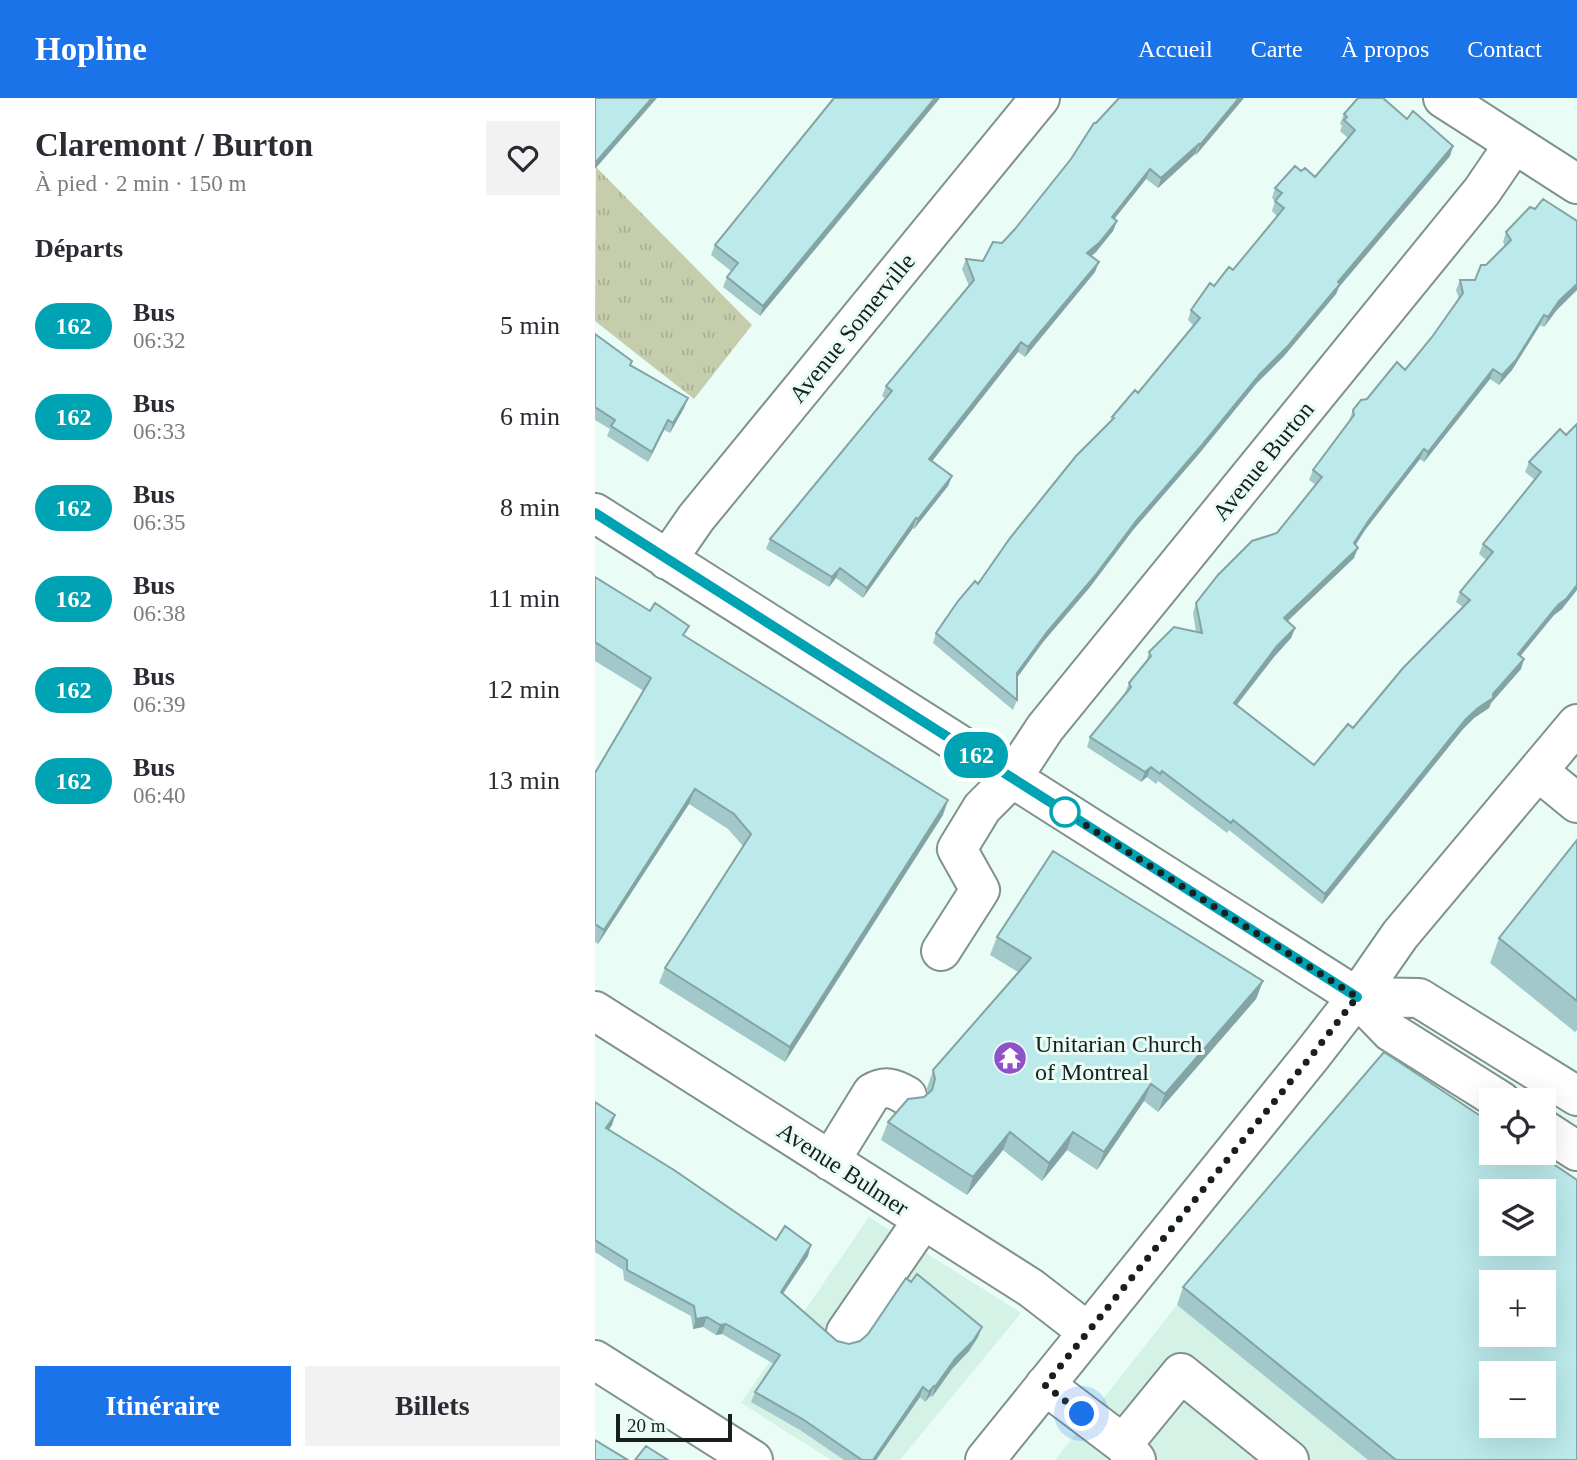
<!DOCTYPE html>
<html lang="fr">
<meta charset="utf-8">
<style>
:root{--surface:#fff;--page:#f2f2f3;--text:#2b2b33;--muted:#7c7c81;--accent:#1a73e8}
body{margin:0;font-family:Georgia,serif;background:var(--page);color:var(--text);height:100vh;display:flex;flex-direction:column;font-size:26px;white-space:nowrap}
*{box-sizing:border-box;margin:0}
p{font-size:23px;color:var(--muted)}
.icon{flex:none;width:38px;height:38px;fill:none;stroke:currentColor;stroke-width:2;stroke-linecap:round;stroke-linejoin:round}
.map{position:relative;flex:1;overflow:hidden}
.details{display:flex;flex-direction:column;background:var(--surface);width:595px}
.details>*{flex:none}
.badge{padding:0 14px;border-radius:23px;font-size:24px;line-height:46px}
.buttons{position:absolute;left:884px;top:990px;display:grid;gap:14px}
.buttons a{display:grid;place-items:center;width:77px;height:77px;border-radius:0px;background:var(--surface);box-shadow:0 7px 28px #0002;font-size:35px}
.scale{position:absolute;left:21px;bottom:18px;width:116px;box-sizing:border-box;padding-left:7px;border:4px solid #181f1c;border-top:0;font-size:19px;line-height:24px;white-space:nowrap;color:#181f1c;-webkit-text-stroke:5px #e9fdf6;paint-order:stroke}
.you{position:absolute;width:35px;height:35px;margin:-18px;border:5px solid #fff;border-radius:50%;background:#1a73e8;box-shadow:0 0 0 10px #1a73e833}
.map>.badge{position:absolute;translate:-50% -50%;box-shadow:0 0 0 4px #fff}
h2{padding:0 35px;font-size:26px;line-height:63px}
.round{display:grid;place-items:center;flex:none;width:74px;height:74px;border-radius:0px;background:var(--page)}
.summary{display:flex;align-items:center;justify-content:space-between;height:119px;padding:0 35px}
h1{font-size:33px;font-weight:700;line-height:52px}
.button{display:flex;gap:14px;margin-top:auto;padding:14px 35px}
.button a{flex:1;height:80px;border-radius:0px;background:var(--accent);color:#fff;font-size:28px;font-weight:700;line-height:80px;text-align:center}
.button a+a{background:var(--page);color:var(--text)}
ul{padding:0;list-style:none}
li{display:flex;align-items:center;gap:21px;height:91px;padding:0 35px}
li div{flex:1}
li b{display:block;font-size:26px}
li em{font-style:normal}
li .badge{min-width:77px;font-weight:700;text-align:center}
header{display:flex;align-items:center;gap:42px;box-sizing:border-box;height:98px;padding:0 35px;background:var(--accent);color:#fff}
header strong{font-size:33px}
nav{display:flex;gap:38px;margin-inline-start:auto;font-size:24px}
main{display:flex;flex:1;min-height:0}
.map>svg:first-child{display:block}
.built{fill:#d5f2e7}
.park{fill:url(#park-tufts)}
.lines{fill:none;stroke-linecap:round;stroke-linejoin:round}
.minor-casing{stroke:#80928b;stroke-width:42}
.major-casing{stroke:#80928b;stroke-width:42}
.minor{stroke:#fff;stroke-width:38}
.major{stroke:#fff;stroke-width:38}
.wall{fill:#a2c8c9}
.shaded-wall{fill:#84a3a4}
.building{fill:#bce9ea;stroke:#84a3a4;stroke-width:2;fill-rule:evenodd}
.line-casing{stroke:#fff;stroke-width:16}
.line{stroke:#00a3b4;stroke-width:10}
.walk{stroke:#181f1c;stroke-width:7;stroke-dasharray:0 12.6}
.stop-dot{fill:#fff;stroke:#00a3b4;stroke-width:3.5}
.labels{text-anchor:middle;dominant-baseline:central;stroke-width:6;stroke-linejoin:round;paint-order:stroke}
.street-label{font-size:24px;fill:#181f1c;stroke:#e9fdf6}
.poi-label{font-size:24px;fill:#181f1c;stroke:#e9fdf6;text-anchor:start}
</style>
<header>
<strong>Hopline</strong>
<nav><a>Accueil</a><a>Carte</a><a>À propos</a><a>Contact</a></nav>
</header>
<main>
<section class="details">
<div class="summary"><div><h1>Claremont / Burton</h1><p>À pied · 2 min · 150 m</p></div><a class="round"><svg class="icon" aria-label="heart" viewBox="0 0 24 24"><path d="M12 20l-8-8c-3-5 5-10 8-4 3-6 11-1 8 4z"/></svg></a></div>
<h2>Départs</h2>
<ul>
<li><span class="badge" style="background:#00a3b4;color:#fff">162</span><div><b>Bus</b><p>06:32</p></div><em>5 min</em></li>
<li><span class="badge" style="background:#00a3b4;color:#fff">162</span><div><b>Bus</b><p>06:33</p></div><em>6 min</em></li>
<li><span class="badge" style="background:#00a3b4;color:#fff">162</span><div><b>Bus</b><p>06:35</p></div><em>8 min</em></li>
<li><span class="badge" style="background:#00a3b4;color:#fff">162</span><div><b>Bus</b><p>06:38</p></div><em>11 min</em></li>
<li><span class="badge" style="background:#00a3b4;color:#fff">162</span><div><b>Bus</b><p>06:39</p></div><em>12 min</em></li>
<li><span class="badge" style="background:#00a3b4;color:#fff">162</span><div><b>Bus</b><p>06:40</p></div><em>13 min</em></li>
</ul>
<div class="button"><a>Itinéraire</a><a>Billets</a></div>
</section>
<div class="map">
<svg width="982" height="1362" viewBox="0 0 982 1362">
<defs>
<pattern id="park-tufts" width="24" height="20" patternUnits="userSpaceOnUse" patternTransform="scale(1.75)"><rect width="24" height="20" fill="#c5cdac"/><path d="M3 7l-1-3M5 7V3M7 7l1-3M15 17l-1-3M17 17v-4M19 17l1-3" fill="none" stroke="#a8b093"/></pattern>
</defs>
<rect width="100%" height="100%" fill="#e9fdf6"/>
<path class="built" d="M274 1119 426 1215 305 1362H236L146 1305Z
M582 1207 773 1362H460Z"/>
<path class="park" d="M1 69 157 227 99 301 0 223Z"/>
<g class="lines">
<g class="minor-casing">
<path id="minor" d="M848 0 982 86
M0 415 762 899 805 837 982 626
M72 462 101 420 445 0
M943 673 982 705
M346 853 385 792 362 751 387 710 417 680 450 630 887 93 919 46
M0 913 436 1190 493 1234
M235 1063 277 995C290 987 299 990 312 998
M251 1234 328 1122
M0 1262 158 1362
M450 1287 528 1346 541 1362
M528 1346 586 1275 694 1362"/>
</g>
<g class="major-casing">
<path id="major" d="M762 899 824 900 982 998
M762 899 796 934 906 1003
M948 1031 982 1053
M390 1362 717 957 762 899"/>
</g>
<use href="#minor" class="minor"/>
<use href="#major" class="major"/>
</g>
<path class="wall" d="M239 0H345L165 218 128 189 132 179 136 173 116 157 120 147Z
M649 0 601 57 600 56 563 90 551 81 519 121 522 123 518 133 501 154 496 158 500 174 430 259 423 254 337 363 357 378 353 388 319 431 318 430 268 500 241 480 234 489 171 451 175 441 291 301 287 298 291 288 374 188 367 171 371 161 388 163 407 145Z
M749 16 812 21 858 48 855 58 744 189 741 196 689 258 661 286 603 357 538 432 495 489 448 544 422 580V602L418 612 338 545 341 535 515 324 517 319 543 295 599 228 593 222 596 212 619 188 638 172 682 118 677 113 680 103 677 100 680 90 706 73 720 79 753 40 745 33 747 28 745 26Z
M911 134 961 213 949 229 945 227 917 272 904 287 895 281 829 364 825 361 770 432 761 447 759 460 693 523 700 530 696 540 679 559 642 607 719 667 758 630 868 509 861 504 865 494 891 462 884 456 888 446 940 382 930 374 934 364 965 331 967 511 959 517 925 558 926 571 896 605 894 610 879 620 868 631 727 806 634 732 632 735 563 683 561 686 552 679 546 684 492 649 495 639 530 595 534 585 551 565 554 554 601 534 598 515 601 505 682 435 721 387 714 382 718 372 754 323 758 312 810 272 837 239 864 201 861 192 865 182H880L891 167 910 148 908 144Z
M0 236 36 267 93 300 89 310 75 335 69 332 53 364 12 338 15 331 0 322Z
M0 479 90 538 348 717 190 964 64 885 70 870 148 748 133 731 94 706 3 846 0 844V675L49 593 0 563Z
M982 742V932L980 934 895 865 904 840Z
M402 839 668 883 661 901 563 1014 549 1003 502 1072 472 1052 447 1083 408 1052 372 1097 286 1042 293 1024 333 995 332 990 338 972 423 874 395 857Z
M0 1004 20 1017 17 1027 14 1031 181 1142 213 1158 188 1196 242 1243 254 1246 383 1239 374 1253 357 1271 337 1299 335 1298 330 1304 325 1299 281 1362H249L205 1332 156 1304 160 1294 179 1266 127 1236 121 1237 108 1229 98 1231 96 1218 29 1182 28 1172 0 1154Z
M588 1189 982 1362H773L582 1207Z"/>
<path class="shaded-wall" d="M57 0H62L0 71V65Z
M340 0H345L165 218 168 208Z
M644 0H649L601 57 605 47Z
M604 46 600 56 563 90 566 80Z
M858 48 855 58 744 189 741 196 689 258 661 286 603 357 538 432 495 489 448 544 418 585 422 575 452 534 542 422Z
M555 71 551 81 513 129 517 119Z
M522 123 518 133 501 154 488 165 492 155Z
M504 164 500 174 430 259 433 249Z
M982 186V192L961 213 949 229 953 219 964 203Z
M949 217 945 227 917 272 904 287 907 277Z
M426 244 423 254 331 371 334 361Z
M898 271 895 281 829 364 833 354Z
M93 300 89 310 75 335 78 325Z
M73 322 69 332 53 364 57 354Z
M829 351 825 361 770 432 755 455 759 445 774 422Z
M357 378 353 388 319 431 323 421Z
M321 420 318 430 268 500 272 490Z
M763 450 759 460 685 530 689 520Z
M245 470 241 480 234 489 237 479Z
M982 487V492L967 511 959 517 919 566 923 556 963 507Z
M700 530 696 540 679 559 635 615 639 605 682 548Z
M929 561 926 571 896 605 894 610 879 620 868 631 727 806 730 796 871 621 898 596Z
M556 669 552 679 546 684 550 674Z
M100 691 94 706 3 846 9 832Z
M353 702 348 717 190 964 195 949Z
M668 883 661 901 563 1014 570 996Z
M556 986 549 1003 502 1072 509 1054Z
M20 1017 17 1027 8 1040 11 1030Z
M415 1034 408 1052 372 1097 378 1079Z
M478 1034 472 1052 447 1083 454 1065Z
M216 1147 213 1158 182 1204 186 1194Z
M112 1219 108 1229 98 1231 101 1221Z
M131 1226 127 1236 121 1237 125 1227Z
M387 1229 383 1239 374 1253 357 1271 337 1299 340 1289 360 1261Z
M339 1288 335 1298 330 1304 334 1294Z
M328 1289 325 1299 281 1362H278Z"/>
<path class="building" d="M0 0H57L0 65Z
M239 0H340L168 208 132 179 143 165 120 147Z
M524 0H644L605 47 604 46 566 80 555 71 517 119 522 123 505 144 492 155 504 164 433 249 426 244 334 361 357 378 323 421 321 420 272 490 245 470 237 479 175 441 297 293 291 288 379 182 371 161 388 163 398 144 407 145 420 131 476 61 499 25H501Z
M763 0H788L812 21 818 13 858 48 743 184 745 186 693 248 665 276 607 347 542 422 499 479 452 534 422 575V602L341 535 363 503 380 483 383 486 415 440 481 358 519 320 517 319 540 292 543 295 605 220 596 212 615 185 619 188 634 169 638 172 689 110 680 103 687 95 680 90 700 68 706 73 710 70 720 79 760 32 749 22 752 19 749 16Z
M948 101 982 123V186L964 203 953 219 949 217 921 262 907 277 898 271 833 354 829 351 774 422 759 445 763 450 689 520 700 530 682 548 639 605 719 667 753 626 758 630 808 570 875 502 865 494 898 454 888 446 946 374 934 364 965 331 971 337 982 326V487L971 501 963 507 923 556 929 561 898 596V600L883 610 871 621 730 796 638 722 636 725 567 673 565 676 556 669 550 674 495 639 536 589 534 585 556 558 554 554 579 529 607 535 601 505 623 477 657 443 682 435 727 379 718 372 759 317 758 312 766 302 772 301 802 264 810 272 837 239 868 195 865 182H880L886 167H891L916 142 911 134 935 109 940 111Z
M0 236 37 263 35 267 93 300 78 325 73 322 57 354 16 328 20 322 0 309Z
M0 479 55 513 60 505 94 528 88 537 353 702 195 949 70 870 156 736 139 716 100 691 9 832 0 826V675L56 580 0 544Z
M982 742V903L904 840Z
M458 753 668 883 570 996 556 986 509 1054 478 1034 454 1065 415 1034 378 1079 293 1024 313 1001 329 999 337 992 340 981 338 972 436 860 402 839Z
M789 954 896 1025V1055H942L982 1082V1362H801L588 1189ZM896 1094H948V1146H896ZM896 1185H948V1237H896ZM896 1276H948V1328H896Z
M0 1004 20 1017 11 1030 79 1072 181 1142 190 1128 216 1147 186 1194 242 1243 254 1246 265 1243 273 1236 311 1180 316 1184 322 1176 387 1229 378 1243 360 1261 340 1289 339 1288 334 1294 328 1289 278 1362H267L209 1322 160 1294 185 1257 131 1226 125 1227 112 1219 101 1221 99 1208 32 1172V1162L0 1142Z
M0 1342 33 1362H0Z
M51 1348 73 1362H40Z"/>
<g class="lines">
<g class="line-casing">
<path id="line" d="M0 415 762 899"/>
</g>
<use href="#line" class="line"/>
<path class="walk" d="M470 714 762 899 717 957 450 1287 487 1316"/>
</g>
<defs>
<g id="temple-disc" transform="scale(1.75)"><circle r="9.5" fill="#8f52c8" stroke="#e9fdf6"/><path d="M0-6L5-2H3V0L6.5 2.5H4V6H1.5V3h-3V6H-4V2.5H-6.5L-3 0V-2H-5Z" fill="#fff"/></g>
</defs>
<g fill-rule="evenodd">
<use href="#temple-disc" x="415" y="960"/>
</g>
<circle class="stop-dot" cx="470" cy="714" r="14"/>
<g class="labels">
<g class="street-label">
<text transform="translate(257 230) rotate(-51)">Avenue Somerville</text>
<text transform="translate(668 363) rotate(-51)">Avenue Burton</text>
<text transform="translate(248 1071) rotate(33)">Avenue Bulmer</text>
</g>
<g class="poi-label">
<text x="440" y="946">Unitarian Church<tspan x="440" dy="28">of Montreal</tspan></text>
</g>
</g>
</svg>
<div class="buttons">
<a><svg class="icon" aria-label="locate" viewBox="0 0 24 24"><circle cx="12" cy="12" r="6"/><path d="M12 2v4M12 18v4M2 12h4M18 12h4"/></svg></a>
<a><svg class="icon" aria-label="layers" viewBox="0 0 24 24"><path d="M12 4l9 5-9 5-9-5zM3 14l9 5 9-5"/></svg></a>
<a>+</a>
<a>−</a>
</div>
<div class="scale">20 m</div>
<div class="you" style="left:487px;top:1316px"></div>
<b class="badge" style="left:381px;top:657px;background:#00a3b4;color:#fff">162</b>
</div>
</main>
